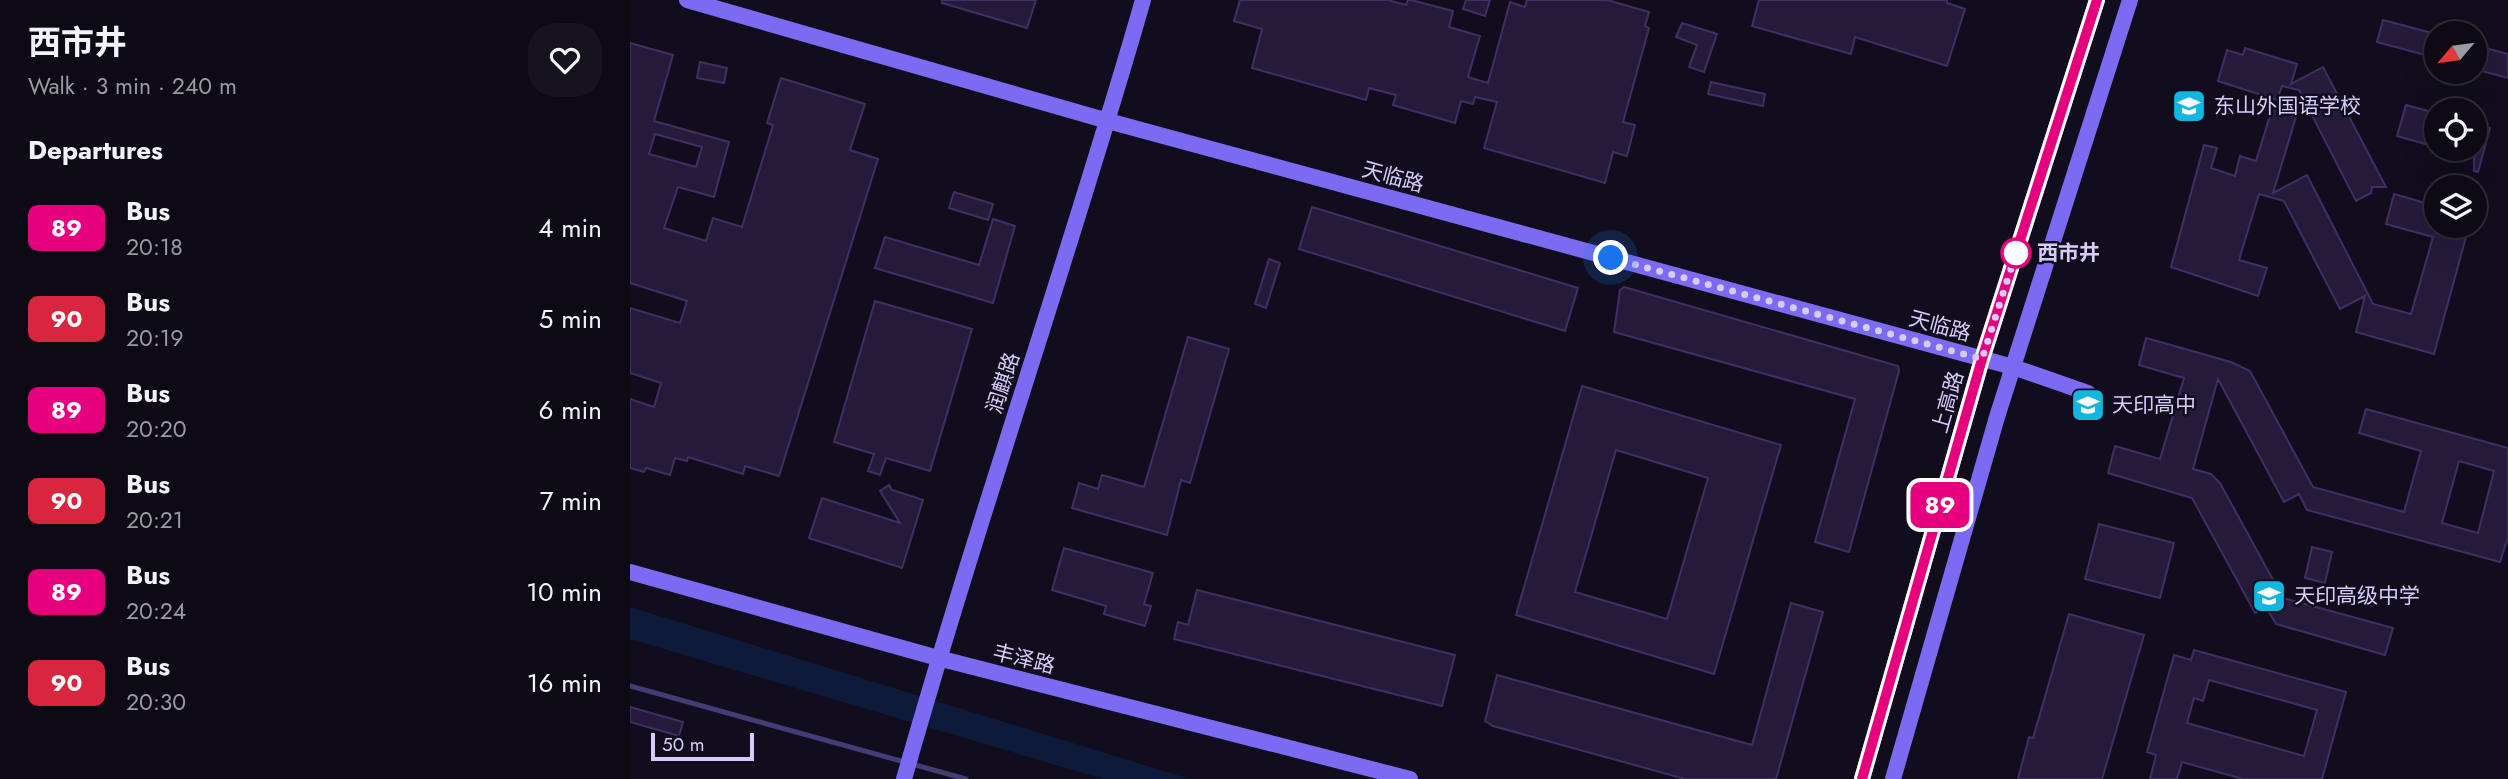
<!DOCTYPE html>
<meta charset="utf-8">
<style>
:root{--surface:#0d0a15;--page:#16131e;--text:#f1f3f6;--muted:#9a9aa0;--line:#2d2b34}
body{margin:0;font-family:Jost,"Noto Sans SC",sans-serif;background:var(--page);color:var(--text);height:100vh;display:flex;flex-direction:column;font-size:26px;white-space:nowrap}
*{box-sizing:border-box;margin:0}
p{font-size:23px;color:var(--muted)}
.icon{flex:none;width:38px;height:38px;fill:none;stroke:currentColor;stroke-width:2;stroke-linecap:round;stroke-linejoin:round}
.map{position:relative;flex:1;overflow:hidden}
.drawer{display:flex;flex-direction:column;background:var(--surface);width:630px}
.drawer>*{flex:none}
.badge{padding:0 14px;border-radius:10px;font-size:24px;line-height:46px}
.needle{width:46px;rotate:241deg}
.controls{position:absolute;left:1794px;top:21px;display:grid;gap:14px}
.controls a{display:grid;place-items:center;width:63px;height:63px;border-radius:50%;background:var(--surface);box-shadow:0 7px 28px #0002,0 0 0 2px var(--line);font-size:35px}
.scale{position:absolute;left:21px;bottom:18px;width:103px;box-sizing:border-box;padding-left:7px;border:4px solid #d6ccfb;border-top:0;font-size:19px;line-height:24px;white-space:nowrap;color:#d6ccfb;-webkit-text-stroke:5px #110d1c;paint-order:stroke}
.you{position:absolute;width:35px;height:35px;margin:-18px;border:5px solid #fff;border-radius:50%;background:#1a73e8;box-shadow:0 0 0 10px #1a73e833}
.map>.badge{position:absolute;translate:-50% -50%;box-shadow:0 0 0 4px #fff}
h2{padding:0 28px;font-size:26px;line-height:63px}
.round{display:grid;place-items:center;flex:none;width:74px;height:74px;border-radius:28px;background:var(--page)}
.headline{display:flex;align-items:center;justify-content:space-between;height:119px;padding:0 28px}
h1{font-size:33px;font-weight:700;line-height:52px}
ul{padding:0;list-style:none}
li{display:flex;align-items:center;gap:21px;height:91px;padding:0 28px}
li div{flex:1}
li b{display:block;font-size:26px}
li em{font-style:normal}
li .badge{min-width:77px;font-weight:700;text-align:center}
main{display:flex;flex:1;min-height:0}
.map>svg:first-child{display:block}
.water{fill:#0e1a39}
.building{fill:#241b3b;stroke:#3f2f65;stroke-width:2;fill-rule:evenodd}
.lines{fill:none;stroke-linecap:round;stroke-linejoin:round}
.lane{stroke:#443c77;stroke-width:5}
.secondary{stroke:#7c6bf2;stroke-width:16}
.line-casing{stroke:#fff;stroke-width:16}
.line{stroke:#e6007e;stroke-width:10}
.walk{stroke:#d6ccfb;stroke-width:7;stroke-dasharray:0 12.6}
.stop-dot{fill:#fff;stroke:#e6007e;stroke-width:3.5}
.labels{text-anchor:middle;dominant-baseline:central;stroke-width:5;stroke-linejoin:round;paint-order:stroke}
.poi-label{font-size:21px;fill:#d6ccfb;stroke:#110d1c;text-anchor:start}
.street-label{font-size:21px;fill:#d6ccfb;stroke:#110d1c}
.stop-label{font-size:21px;font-weight:bold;fill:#d6ccfb;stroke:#110d1c;text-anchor:start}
</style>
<main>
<section class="drawer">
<div class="headline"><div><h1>西市井</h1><p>Walk · 3 min · 240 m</p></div><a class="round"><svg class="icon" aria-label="heart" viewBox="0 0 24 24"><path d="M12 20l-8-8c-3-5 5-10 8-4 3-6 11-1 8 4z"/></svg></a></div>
<h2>Departures</h2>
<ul>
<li><span class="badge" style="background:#e6007e;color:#fff">89</span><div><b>Bus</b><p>20:18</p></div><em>4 min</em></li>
<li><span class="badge" style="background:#d7263d;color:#fff">90</span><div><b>Bus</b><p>20:19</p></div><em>5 min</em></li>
<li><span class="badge" style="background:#e6007e;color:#fff">89</span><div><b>Bus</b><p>20:20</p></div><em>6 min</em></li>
<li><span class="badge" style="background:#d7263d;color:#fff">90</span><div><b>Bus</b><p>20:21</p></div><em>7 min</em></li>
<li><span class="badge" style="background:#e6007e;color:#fff">89</span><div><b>Bus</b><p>20:24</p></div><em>10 min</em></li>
<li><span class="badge" style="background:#d7263d;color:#fff">90</span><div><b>Bus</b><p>20:30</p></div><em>16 min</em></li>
</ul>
</section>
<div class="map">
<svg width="1878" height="779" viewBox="0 0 1878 779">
<rect width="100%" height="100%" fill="#110d1c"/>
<path class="water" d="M0 607 560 779H473L0 639Z"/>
<path class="building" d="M312 0H406L397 28 312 3Z
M610 0H758L776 5 778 0H781L823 11 819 27 850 36 838 77 858 83 880 2 895 7 897 0H977L1019 12 1015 26 1019 28 993 122 1005 125 997 156 983 152 975 183 854 148 867 102 845 97 843 104 831 101 825 123 763 105 766 95 739 88 736 100 622 68 632 29 604 21Z
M836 0H860L855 16 833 9Z
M1129 0H1317V3L1335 9 1317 66 1225 37 1221 54 1122 26Z
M1753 20 1806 34V58L1747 42Z
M1052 23 1087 34 1074 72 1059 67 1067 45 1046 37Z
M0 43 43 55 24 121 99 142 84 197 48 187 34 228 76 241 83 218 112 227 143 125 137 123 151 78 235 104 220 150 248 159 149 476 115 466 113 474 58 457 57 461 45 458 40 475 16 468 14 472 0 468V399L24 407 31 383 0 373V308L50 323 57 301 0 283ZM25 134 72 147 66 167 19 154Z
M1844 45 1878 54V78L1844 69Z
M1615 48 1667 64 1661 84 1693 67 1756 187H1742L1741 193 1726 201 1669 90 1652 86 1647 100 1588 81 1597 50 1613 55Z
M70 62 97 68 94 83 67 78Z
M1081 82 1135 94 1133 106 1078 94Z
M1776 105 1806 113V147L1767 136Z
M1642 109 1666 117 1643 193 1677 175 1743 304 1781 314 1803 237 1756 224 1764 194 1806 206V226H1839L1804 354 1726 332 1735 296 1710 309 1654 201 1629 194 1609 260 1637 268 1628 296 1541 267 1574 145 1587 148 1581 168 1605 176 1610 156 1626 161Z
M1844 124 1860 128 1848 172 1844 171Z
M324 192 363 204 358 220 319 208Z
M682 207 948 288 935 331 669 249Z
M363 219 385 226 363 303 245 268 255 237 349 265Z
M639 259 650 263 636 308 625 304Z
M994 287 1268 366 1269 371 1219 552 1185 542 1225 399 984 332 990 290Z
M245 301 342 329 300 471 256 458 250 475 238 471 244 454 204 442Z
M558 337 599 349 560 483 551 480 537 535 442 508 449 483 468 489 472 475 514 487Z
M1516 338 1601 362 1620 371 1683 487 1774 512 1791 451 1729 433 1736 409 1878 448V537L1870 562 1677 510 1669 494 1654 502 1588 379 1563 469 1581 474 1590 483 1653 598 1763 628 1755 655 1646 624 1636 607 1625 613 1562 498 1478 473 1485 446 1530 459 1554 378 1509 365ZM1829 461 1864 471 1848 533 1812 523Z
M952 386 1151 445 1084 674 886 615ZM986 450 1078 478 1037 619 945 592Z
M259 485 262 490 293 500 272 568 179 538 192 498 270 523 250 491Z
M1469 524 1544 543 1530 598 1455 579Z
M1682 547 1702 552 1695 583 1675 578Z
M434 548 523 573 514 604 521 606 515 626 474 614 476 606 422 590Z
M567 590 825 655 812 706 544 639 548 622 558 625Z
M1161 603 1193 612 1146 779H1055L863 726 855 721 867 675 1122 745Z
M1439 614 1514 635 1472 779H1388L1399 737 1403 738Z
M1564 650 1716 692 1692 779H1613L1552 762 1547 779H1520L1526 755 1517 752 1544 655 1561 660ZM1579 680 1687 710 1674 756 1557 723 1564 698 1573 701Z
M0 707 53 722 49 736 0 722Z"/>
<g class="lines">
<path class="lane" d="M0 686 336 779"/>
<path class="secondary" d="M57 0 478 121 1383 367 1458 393
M0 572 308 658 780 779
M274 779C348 518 438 261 513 0
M1232 779 1352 359 1467 0
M1263 779 1367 417 1500 0"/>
</g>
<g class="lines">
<g class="line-casing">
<path id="line" d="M1232 779 1352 359 1467 0"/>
</g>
<use href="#line" class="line"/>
<path class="walk" d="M981 258 1352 359 1386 253"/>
</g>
<defs>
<g id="school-square" transform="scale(1.75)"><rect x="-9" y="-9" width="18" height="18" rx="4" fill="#13b6df" stroke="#110d1c"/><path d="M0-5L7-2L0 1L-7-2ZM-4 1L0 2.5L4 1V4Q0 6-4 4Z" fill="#fff"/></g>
</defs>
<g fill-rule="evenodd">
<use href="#school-square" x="1559" y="106"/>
<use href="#school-square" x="1458" y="405"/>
<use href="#school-square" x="1639" y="596"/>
</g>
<circle class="stop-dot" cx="1386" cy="253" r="14"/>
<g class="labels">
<g class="poi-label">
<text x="1584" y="106">东山外国语学校</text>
<text x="1482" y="405">天印高中</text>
<text x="1664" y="596">天印高级中学</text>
</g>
<g class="street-label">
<text transform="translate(763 177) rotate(15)">天临路</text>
<text transform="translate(1310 326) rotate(15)">天临路</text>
<text transform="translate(373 383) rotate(-72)">润麒路</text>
<text transform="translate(1318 402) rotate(-74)">上高路</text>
<text transform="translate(394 659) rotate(14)">丰泽路</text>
</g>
<g class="stop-label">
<text x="1407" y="253">西市井</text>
</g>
</g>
</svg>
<div class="controls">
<a><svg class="needle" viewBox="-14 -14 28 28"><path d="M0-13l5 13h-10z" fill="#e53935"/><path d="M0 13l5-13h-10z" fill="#9a9aa0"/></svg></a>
<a><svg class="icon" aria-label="locate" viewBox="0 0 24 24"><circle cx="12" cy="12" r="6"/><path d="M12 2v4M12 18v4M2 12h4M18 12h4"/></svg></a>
<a><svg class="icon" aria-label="layers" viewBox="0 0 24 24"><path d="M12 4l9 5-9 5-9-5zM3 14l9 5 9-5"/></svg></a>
</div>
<div class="scale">50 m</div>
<div class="you" style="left:981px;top:258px"></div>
<b class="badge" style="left:1310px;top:505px;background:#e6007e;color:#fff">89</b>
</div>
</main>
